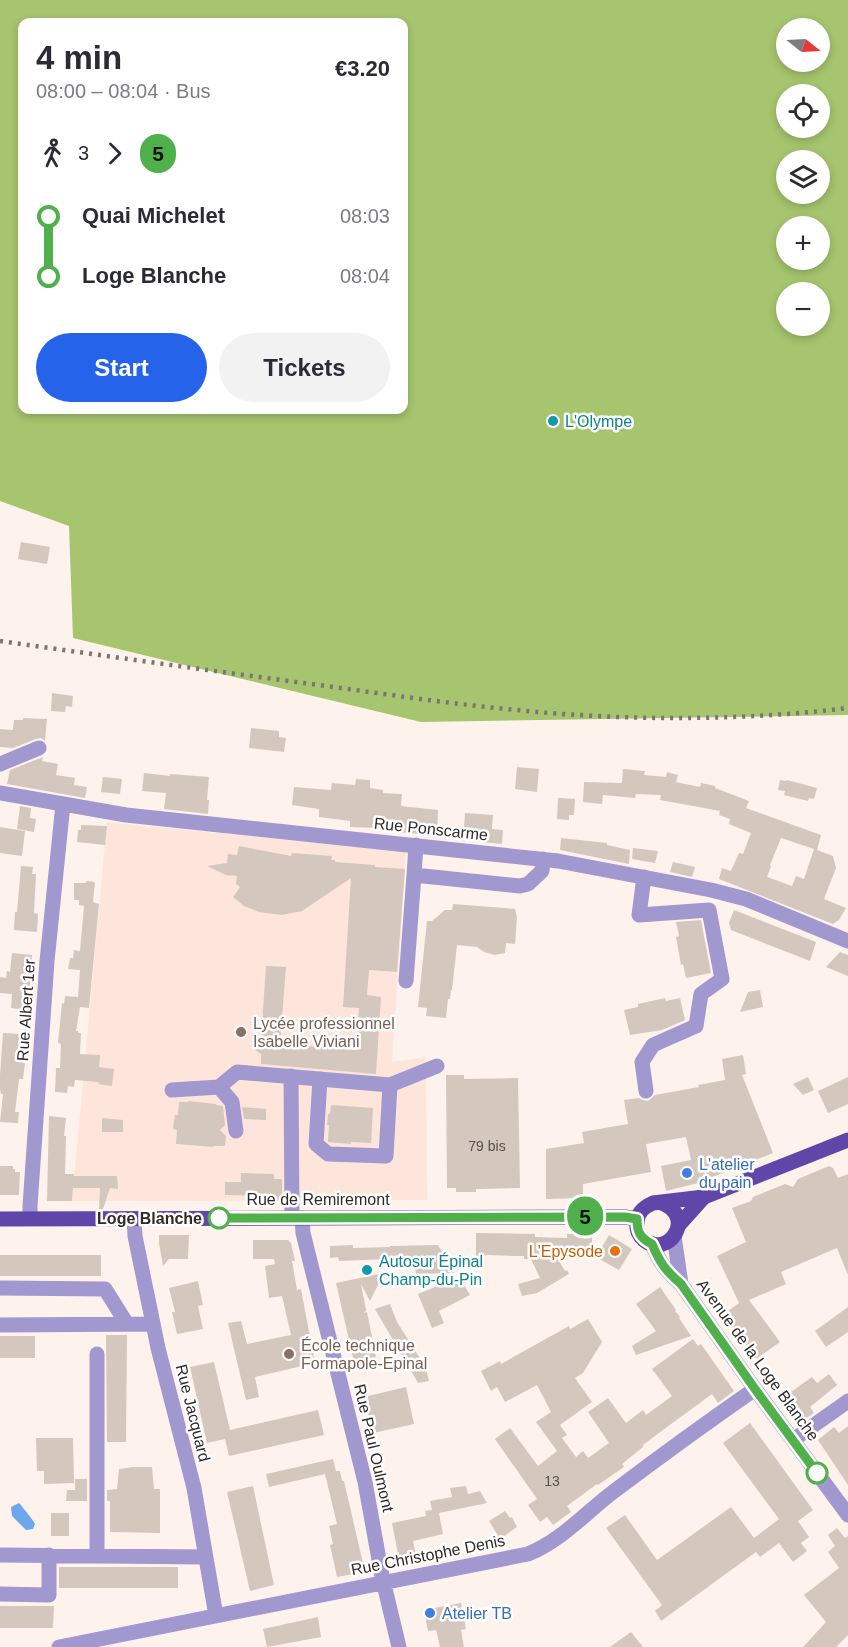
<!DOCTYPE html>
<meta charset="utf-8">
<style>
:root{--surface:#fff;--page:#f2f2f3;--text:#2b2b33;--muted:#7c7c81;--accent:#2563eb}
body{margin:0;font-family:Helvetica,sans-serif;background:var(--page);color:var(--text);height:100vh;display:flex;flex-direction:column;font-size:22px;white-space:nowrap}
*{box-sizing:border-box;margin:0}
p{font-size:20px;color:var(--muted)}
.icon{flex:none;width:33px;height:33px;fill:none;stroke:currentColor;stroke-width:2;stroke-linecap:round;stroke-linejoin:round}
.map{position:relative;flex:1;overflow:hidden}
.side{position:absolute;left:18px;top:18px;width:390px;height:396px;display:flex;flex-direction:column;background:var(--surface);border-radius:12px;box-shadow:0 3px 9px #0003}
.side>*{flex:none}
.badge{padding:0 12px;border-radius:20px;font-size:21px;line-height:39px}
.needle{width:39px;rotate:108deg}
.controls{position:absolute;left:776px;top:18px;display:grid;gap:12px}
.controls a{display:grid;place-items:center;width:54px;height:54px;border-radius:50%;background:var(--surface);box-shadow:0 3px 9px #0003;font-size:30px}
.map>.badge{position:absolute;translate:-50% -50%;box-shadow:0 0 0 3px #fff}
.legs{display:flex;align-items:center;gap:9px;height:66px;padding:0 18px;font-size:20px}
.legs p{margin-inline-start:auto}
.head{display:flex;align-items:center;justify-content:space-between;height:102px;padding:0 18px}
h1{font-size:33px;font-weight:700;line-height:45px}
.primary-button{display:flex;gap:12px;margin-top:auto;padding:12px 18px}
.primary-button a{flex:1;height:69px;border-radius:36px;background:var(--accent);color:#fff;font-size:24px;font-weight:700;line-height:69px;text-align:center}
.primary-button a+a{background:var(--page);color:var(--text)}
ul{padding:0 18px;list-style:none}
li{display:flex;align-items:center;gap:21px;height:60px;font-size:22px}
li i{display:grid;place-items:center;width:9px;height:100%;margin:0 8px;background:currentColor}
li i::after{content:'';width:15px;height:15px;margin:-8px;border:4px solid;border-radius:50%;background:var(--surface)}
li p{margin-inline-start:auto}
li:first-child i{background:linear-gradient(#0000 50%,currentColor 0)}
li:last-child i{background:linear-gradient(currentColor 50%,#0000 0)}
.map>svg:first-child{display:block}
.built{fill:#fde5db}
.forest{fill:#a6c56e;fill-rule:evenodd}
.water{fill:#6da7ed}
.building{fill:#d4c7be;fill-rule:evenodd}
.lines{fill:none;stroke-linecap:round;stroke-linejoin:round}
.minor{stroke:#a198cf;stroke-width:15}
.major{stroke:#6146a9;stroke-width:15}
.rail{stroke:#7c7470;stroke-width:4.5;stroke-dasharray:3 6;stroke-linecap:butt}
.line-1-casing{stroke:#fff;stroke-width:14}
.line-1{stroke:#50b04b;stroke-width:9}
.culture-dot{fill:#0f9aa8;stroke:#fff;stroke-width:2}
.education-dot{fill:#8d6e63;stroke:#fff;stroke-width:2}
.shop-dot{fill:#3f7fe0;stroke:#fff;stroke-width:2}
.stop-1-dot{fill:#fff;stroke:#50b04b;stroke-width:3}
.food-dot{fill:#e8710a;stroke:#fff;stroke-width:2}
.labels{text-anchor:middle;dominant-baseline:central;stroke-width:5;stroke-linejoin:round;paint-order:stroke}
.number-label{font-size:14px;fill:#58514d}
.culture-label{font-size:16px;fill:#0d838f;stroke:#fff;text-anchor:start}
.street-label{font-size:16px;fill:#2f2a27;stroke:#fff}
.education-label{font-size:16px;fill:#785e54;stroke:#fff;text-anchor:start}
.shop-label{font-size:16px;fill:#366cbe;stroke:#fff;text-anchor:start}
.stop-label{font-size:16px;font-weight:bold;fill:#2f2a27;stroke:#fff;text-anchor:end}
.food-label{font-size:16px;fill:#c56008;stroke:#fff;text-anchor:end}
</style>
<div class="map">
<svg width="848" height="1647" viewBox="0 0 848 1647">
<rect width="100%" height="100%" fill="#fef2ec"/>
<path class="built" d="M107 822 406 852 392 1062 426 1057 427 1200 72 1201Z"/>
<path class="forest" d="M0 0H848V715L421 722 73 638 69 526 0 501ZM22 22H404V410H22ZM786 28H819V62H786ZM786 94H819V128H786ZM786 160H819V194H786ZM786 226H819V260H786ZM786 292H819V326H786Z"/>
<path class="water" d="M19 1503C21 1505 33 1520 35 1524L33 1529 26 1530 12 1516 11 1507Z"/>
<path class="building" d="M21 542 50 547 47 564 18 559Z
M52 693 73 696 72 707 66 706 65 712 51 711Z
M23 718 47 719 45 741 41 738 36 739 13 748 0 747V729L13 730 14 720H23Z
M251 728 279 731V737L286 738 284 752 249 748Z
M43 757 42 761 58 764 56 775 75 778 74 785 87 787 85 798 7 784 10 770Z
M517 767 539 769 537 792 515 789Z
M623 769 645 771 644 775 666 777 667 772 678 775 676 782 700 787 701 783 715 786V788L749 801 746 808 821 835 817 850 833 856 836 868 824 899 846 908 839 920 833 924 719 879 722 868 731 871 739 853 743 854 751 833 729 824 730 819 719 815 720 811 660 800 661 795 636 794 635 798 603 795 602 804 583 802 584 782 622 783ZM781 838 814 849 804 879 796 876 792 886 767 877 771 866 770 865Z
M144 773 170 776V774L209 777 207 800H209L208 814 164 809 166 793 142 791Z
M103 777 122 779 120 794 101 792Z
M356 779 370 780V788L383 790V793L402 794 401 806 438 810 437 835 381 831V828L350 827V821L319 817V809L292 805 294 787 331 790 332 783 355 785Z
M780 780 786 781 787 780 817 788 814 799 809 798 808 801 784 795 785 791 778 790Z
M558 798 575 799 574 815H569V820L557 819Z
M20 806 31 808 30 818 36 819 34 832 17 829Z
M465 813 493 815 492 829 503 830 502 844 460 840 461 827H464Z
M81 825 107 826 105 845 77 842 78 830H81Z
M0 827 25 831 22 856 0 853Z
M561 838 607 843V845L630 850 629 864 560 850Z
M239 846 291 856 292 853 332 856 331 860H335V862L375 865V867L405 869 397 972 369 970 367 995 381 997 376 1074 261 1064V1054L255 1050 261 1040 266 966 286 967 280 1044 357 1050 359 1008 343 1007 351 878 302 911 282 915 259 912 244 906 233 897 240 887 236 884 237 876 226 875 207 866 227 863 228 854 237 855Z
M633 848 658 851 655 863 632 859Z
M673 862 695 867 692 877 670 872Z
M21 866 33 867 32 874H36L34 913 38 914 37 932 14 930 15 912H17Z
M87 881 95 882 93 902 99 904 89 1008 80 1007 76 1031H78V1033H81L80 1054 100 1055 99 1067 114 1069 112 1086 98 1084 99 1082 75 1080 74 1087 68 1086 67 1093 55 1092 56 1068H60L61 1044 58 1043 62 1003 64 1004 65 996 78 997 80 970 68 969 70 958H73L74 950 80 951 84 906 79 905V900H74V883H85Z
M453 904 515 909 517 917 515 944 506 943 505 953 495 955 484 952 477 947 457 945 452 990H451L450 999H448L446 1018 426 1016 427 1008 418 1007 427 921H432L445 910H452Z
M734 910 816 942 810 961 731 930 729 923Z
M701 920 711 973 686 978 683 964 681 965 676 937 679 936 676 922Z
M840 952 848 955V976L826 967Z
M12 953 32 955 30 978 31 997 30 996 29 1001H26L25 1010 11 1008 12 994 0 993V977L6 978 7 971 10 972Z
M760 990 763 1007 740 1012 748 992Z
M665 998 666 1001 680 998 685 1020 662 1030 630 1035 624 1010 638 1007V1004Z
M3 1033 20 1034 19 1043H24L23 1050 25 1051 23 1063H25L23 1079H19L15 1112H19L18 1123 0 1122 3 1094H1L0 1089V1075Z
M743 1055 746 1074 742 1075 773 1153 698 1183 666 1191 661 1166 691 1160 686 1137 646 1144 651 1172 583 1184V1198L546 1199V1149L584 1143 582 1132 628 1124 624 1100 639 1098 643 1100 648 1101 655 1095 699 1087 698 1085 725 1080 722 1059Z
M446 1075H464V1079L518 1078 520 1188 476 1189V1192H456V1188H447Z
M808 1077 814 1090 803 1095 793 1084Z
M848 1077V1104L828 1113 818 1091Z
M189 1101 216 1104V1105L223 1106 225 1125 220 1130 226 1136 225 1146H213V1147L176 1144 177 1130 173 1129 174 1121 175 1115H178L179 1102H188Z
M331 1105 373 1108 371 1143 351 1142V1144L328 1142 329 1125H327L328 1114H330Z
M242 1107 266 1109V1120L244 1119Z
M49 1116 66 1118 64 1136H66L65 1174H74V1176H117L118 1189 110 1188 103 1209H99L100 1188H73L72 1201H47Z
M102 1118 123 1120V1132H102Z
M0 1166H13V1169H15V1172H20L19 1195H0Z
M829 1166 833 1168 838 1178 848 1174V1275L837 1248 781 1272 786 1284 749 1300 780 1342 756 1359 724 1314 739 1303 717 1256 746 1242 732 1208 751 1201 753 1197 785 1184 793 1187 798 1179Z
M241 1173 274 1174V1179H282V1202L265 1201V1196L225 1195V1182H241Z
M476 1233 535 1234V1237L567 1238V1234H592V1258L558 1259 565 1271 567 1270 569 1274 537 1293 522 1296 518 1284 540 1278 531 1259H524V1256H515L486 1255 484 1257H476Z
M159 1235H189L188 1259H169L163 1266 159 1243Z
M609 1235 632 1249 619 1270 596 1257Z
M253 1240H288L291 1243 295 1261H292L297 1290 301 1289 315 1363 255 1377 259 1397 246 1400 228 1323 241 1321 247 1344 291 1335 282 1296 269 1298 265 1266 275 1264 274 1259H253Z
M353 1245V1248L390 1247V1246L438 1245 454 1273 416 1274 414 1258 339 1261 338 1257 330 1258V1246Z
M0 1255H101V1276H0Z
M384 1273 370 1301 361 1284 366 1310 364 1313 367 1312 376 1357 354 1362 336 1283Z
M459 1277 470 1295 439 1311 444 1323 432 1328 418 1294Z
M198 1281 203 1305 198 1306 203 1329 177 1334 172 1312H175L169 1288Z
M660 1287 676 1310 675 1311 680 1317 679 1318 691 1336 636 1355 632 1346 656 1331 636 1304Z
M390 1304 397 1322 425 1366 429 1381 418 1383 375 1309Z
M848 1307V1332L826 1347 815 1331Z
M588 1319 602 1342 583 1373 575 1378 592 1402 560 1425 567 1435 562 1438 576 1457 583 1451 588 1458 609 1443 588 1412 608 1398 626 1423 643 1410 646 1415 672 1396 652 1369 693 1339 698 1346 701 1344 734 1391 718 1403 712 1394 667 1427 643 1445V1447L622 1464 624 1467 598 1485 597 1484 567 1506 571 1512 553 1525 547 1517 540 1522 528 1505 537 1499 495 1439 510 1428 538 1466 557 1451 536 1422 551 1412 537 1385 505 1402 497 1387 491 1391 481 1371 500 1361 501 1364 569 1326 570 1329Z
M106 1335H127L126 1442H107Z
M0 1336H35V1358H0Z
M214 1362 230 1430 318 1410 324 1435 229 1456 225 1439 207 1443 190 1367Z
M829 1374 837 1385 810 1407 814 1413 805 1419H801L784 1397 812 1377 817 1383Z
M406 1387 414 1424 373 1433 364 1397Z
M750 1423 813 1510 798 1521 809 1537 801 1543 807 1551 793 1562 779 1543 760 1557 756 1552 661 1621 655 1611 662 1605 606 1528 625 1515 657 1560 731 1507 754 1538 779 1519 723 1443Z
M848 1426V1485L818 1440 834 1427 839 1433Z
M36 1438H73L74 1483 44 1484V1471H37Z
M333 1459 336 1471H340L342 1481H344L365 1572 337 1577 330 1545 333 1544 329 1526 337 1524 325 1474 269 1487 266 1474Z
M133 1467H152L154 1489H160V1533L110 1532V1501H107V1490L117 1489 119 1469Z
M75 1479H87V1501H66L67 1490H75Z
M253 1486 274 1585 250 1591 227 1492Z
M466 1486 468 1494 480 1491 487 1503 439 1513 443 1534 413 1541 416 1555 399 1559 392 1523 426 1516 425 1511 432 1510 430 1501 452 1497 450 1488Z
M505 1511 510 1518 512 1517 517 1527 500 1539 489 1521Z
M51 1513H69V1536H51Z
M837 1528 845 1538 848 1536V1635L836 1647H803L826 1622 804 1595 839 1568 828 1552 835 1546 828 1535Z
M59 1567H178V1588H59Z
M461 1603 466 1629 461 1630 464 1647H440L436 1630 428 1631 424 1610Z
M0 1606H54L53 1628H0Z
M318 1617 321 1637 267 1647 263 1629Z
M631 1632 643 1647H610Z"/>
<g class="lines">
<path class="minor" d="M0 764 39 748
M0 793 126 815 558 861 711 890 746 899 848 941
M416 845 414 875 520 886 528 884 542 871 543 859
M644 877 639 915 709 910 722 979 701 994 696 1026 653 1045 642 1062 646 1091
M406 981 414 875
M291 1076 292 1217
M320 1079 316 1144 328 1154 386 1156 390 1085
M219 1087 232 1102 236 1131
M172 1090 219 1087 237 1072 390 1085 437 1066
M30 1218V1206L47 961 63 804
M302 1218 303 1233 365 1482 382 1576 399 1647
M134 1219 135 1236 158 1348 194 1488 216 1616
M674 1236 681 1284
M652 1244C660 1263 665 1270 681 1284L755 1389 848 1515
M0 1288 105 1289 127 1324
M0 1325 153 1324
M793 1440 848 1401
M0 1555 206 1557
M97 1556V1354
M0 1594 49 1595V1555
M59 1647 528 1554C563 1540 588 1510 617 1489 662 1455 709 1421 755 1389"/>
<path class="major" d="M704 1197 848 1140
M662 1203C697 1217 668 1259 644 1240 639 1236 636 1229 637 1223 637 1212 644 1207 653 1203L704 1197 678 1226
M0 1219 625 1217 637 1219"/>
<path class="rail" d="M0 641C106 656 213 671 319 685 385 694 451 704 517 710 625 721 741 721 848 708"/>
</g>
<g class="lines">
<g class="line-1-casing">
<path id="line-1" d="M219 1218 625 1217 637 1219C637 1232 640 1238 652 1244 660 1263 665 1270 681 1284L755 1389 817 1473"/>
</g>
<use href="#line-1" class="line-1"/>
</g>
<g class="culture-dot">
<circle cx="553" cy="421" r="6"/>
<circle cx="367" cy="1270" r="6"/>
</g>
<g class="education-dot">
<circle cx="241" cy="1032" r="6"/>
<circle cx="289" cy="1354" r="6"/>
</g>
<g class="shop-dot">
<circle cx="687" cy="1173" r="6"/>
<circle cx="430" cy="1613" r="6"/>
</g>
<g class="stop-1-dot">
<circle cx="219" cy="1218" r="10"/>
<circle cx="817" cy="1473" r="10"/>
</g>
<circle class="food-dot" cx="615" cy="1251" r="6"/>
<g class="labels">
<g class="number-label">
<text x="487" y="1146">79 bis</text>
<text x="552" y="1481">13</text>
</g>
<g class="culture-label">
<text x="565" y="421">L'Olympe</text>
<text x="379" y="1261">Autosur Épinal<tspan x="379" dy="18">Champ-du-Pin</tspan></text>
</g>
<g class="street-label">
<text transform="translate(431 829) rotate(6)">Rue Ponscarme</text>
<text transform="translate(26 1010) rotate(-86)">Rue Albert 1er</text>
<text x="318" y="1199">Rue de Remiremont</text>
<text transform="translate(758 1360) rotate(54)">Avenue de la Loge Blanche</text>
<text transform="translate(193 1413) rotate(76)">Rue Jacquard</text>
<text transform="translate(374 1448) rotate(77)">Rue Paul Oulmont</text>
<text transform="translate(428 1555) rotate(-11)">Rue Christophe Denis</text>
</g>
<g class="education-label">
<text x="253" y="1023">Lycée professionnel<tspan x="253" dy="18">Isabelle Viviani</tspan></text>
<text x="301" y="1345">École technique<tspan x="301" dy="18">Formapole-Epinal</tspan></text>
</g>
<g class="shop-label">
<text x="699" y="1164">L'atelier<tspan x="699" dy="18">du pain</tspan></text>
<text x="442" y="1613">Atelier TB</text>
</g>
<g class="stop-label">
<text x="202" y="1218">Loge Blanche</text>
</g>
<g class="food-label">
<text x="603" y="1251">L'Epysode</text>
</g>
</g>
</svg>
<div class="controls">
<a><svg class="needle" viewBox="-14 -14 28 28"><path d="M0-13l5 13h-10z" fill="#e53935"/><path d="M0 13l5-13h-10z" fill="#7c7c81"/></svg></a>
<a><svg class="icon" aria-label="locate" viewBox="0 0 24 24"><circle cx="12" cy="12" r="6"/><path d="M12 2v4M12 18v4M2 12h4M18 12h4"/></svg></a>
<a><svg class="icon" aria-label="layers" viewBox="0 0 24 24"><path d="M12 4l9 5-9 5-9-5zM3 14l9 5 9-5"/></svg></a>
<a>+</a>
<a>−</a>
</div>
<b class="badge" style="left:585px;top:1216px;background:#50b04b;color:#111">5</b>
<section class="side">
<div class="head"><div><h1>4 min</h1><p>08:00 – 08:04 · Bus</p></div><b>€3.20</b></div>
<div class="legs"><svg class="icon" aria-label="walk" viewBox="0 0 24 24"><circle cx="13" cy="4" r="2"/><path d="M13 8l-2 6 4 7M11 14l-3 7M7 12l3-4h3l4 4"/></svg>3<svg class="icon" aria-label="forward" viewBox="0 0 24 24"><path d="M9 5l7 7-7 7"/></svg><b class="badge" style="background:#50b04b;color:#111">5</b></div>
<ul>
<li><i style="color:#50b04b"></i><b>Quai Michelet</b><p>08:03</p></li>
<li><i style="color:#50b04b"></i><b>Loge Blanche</b><p>08:04</p></li>
</ul>
<div class="primary-button"><a>Start</a><a>Tickets</a></div>
</section>
</div>
